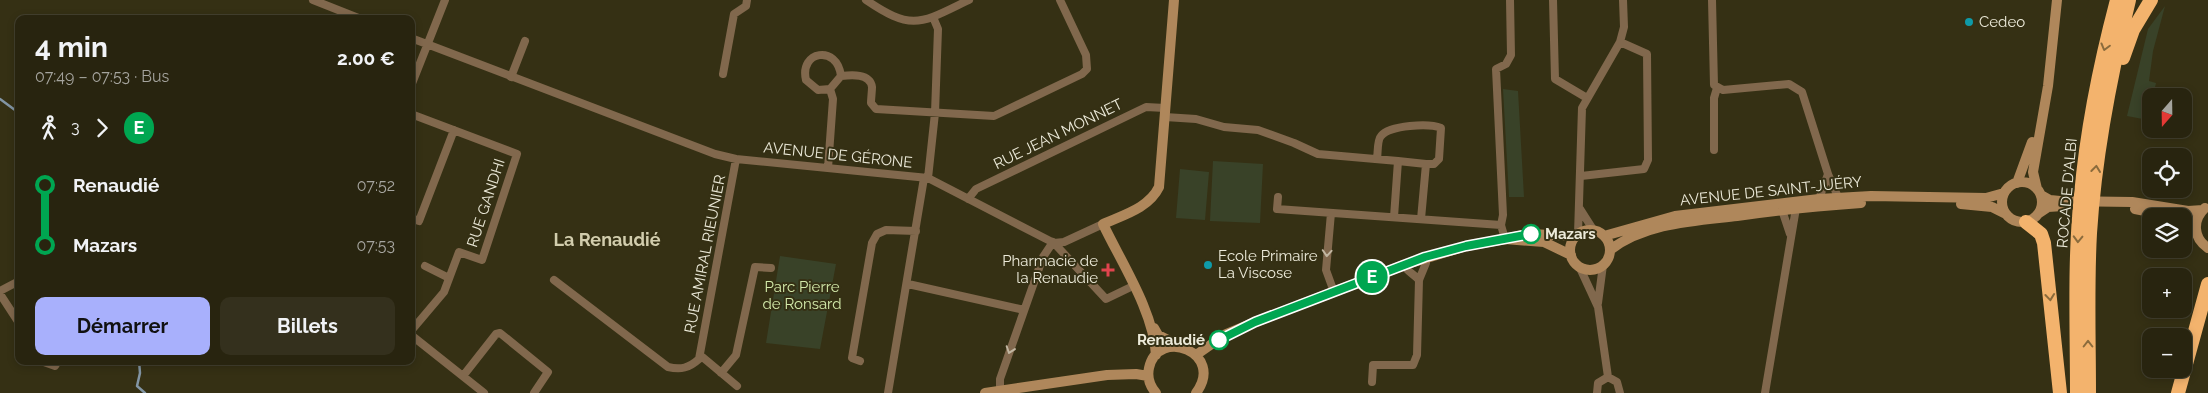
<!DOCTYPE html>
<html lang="fr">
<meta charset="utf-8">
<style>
:root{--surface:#28240f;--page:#34301d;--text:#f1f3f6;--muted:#a5a49e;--line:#44412f;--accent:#a8b0fc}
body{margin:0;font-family:Raleway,sans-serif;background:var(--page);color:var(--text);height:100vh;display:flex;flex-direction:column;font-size:19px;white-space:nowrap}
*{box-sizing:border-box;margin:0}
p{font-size:16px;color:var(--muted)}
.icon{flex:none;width:28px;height:28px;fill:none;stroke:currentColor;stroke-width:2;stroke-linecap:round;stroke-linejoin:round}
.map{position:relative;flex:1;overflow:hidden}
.sheet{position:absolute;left:15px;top:15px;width:400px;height:350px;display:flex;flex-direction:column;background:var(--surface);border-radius:10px;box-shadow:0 2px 8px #0003,0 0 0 1px var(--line)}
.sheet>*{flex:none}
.badge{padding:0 10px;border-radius:16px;font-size:18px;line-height:32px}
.needle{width:32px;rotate:200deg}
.fabs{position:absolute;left:2142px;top:88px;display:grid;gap:10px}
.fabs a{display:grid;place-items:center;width:50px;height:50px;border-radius:10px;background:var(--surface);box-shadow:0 2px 8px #0003,0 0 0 1px var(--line);font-size:25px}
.map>.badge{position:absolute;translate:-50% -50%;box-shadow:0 0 0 2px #fff}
.legs{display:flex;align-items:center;gap:8px;height:55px;padding:0 20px;font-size:16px}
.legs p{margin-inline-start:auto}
.summary{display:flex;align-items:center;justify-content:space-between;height:85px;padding:0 20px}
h1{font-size:28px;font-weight:700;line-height:38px}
.primary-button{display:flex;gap:10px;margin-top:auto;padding:10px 20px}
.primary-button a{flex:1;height:58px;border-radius:10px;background:var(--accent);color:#111;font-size:20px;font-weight:700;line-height:58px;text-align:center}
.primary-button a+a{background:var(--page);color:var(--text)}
ul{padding:0 20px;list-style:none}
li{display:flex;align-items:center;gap:18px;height:60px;font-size:19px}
li i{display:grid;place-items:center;width:8px;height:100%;margin:0 6px;background:currentColor}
li i::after{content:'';width:12px;height:12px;margin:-6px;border:4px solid;border-radius:50%;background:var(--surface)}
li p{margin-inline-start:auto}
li:first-child i{background:linear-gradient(#0000 50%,currentColor 0)}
li:last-child i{background:linear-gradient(currentColor 50%,#0000 0)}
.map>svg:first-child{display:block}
.green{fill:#394228}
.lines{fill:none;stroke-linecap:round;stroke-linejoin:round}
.stream{stroke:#8295a4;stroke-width:2.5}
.street{stroke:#81684d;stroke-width:8}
.secondary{stroke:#af875b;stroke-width:10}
.highway{stroke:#f3b36d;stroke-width:14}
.oneway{stroke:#8a6b3c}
.oneway2{stroke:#c1b6a1}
.line-1-casing{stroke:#fff;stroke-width:11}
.line-1{stroke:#00a651;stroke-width:8}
.culture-dot{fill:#0f9aa8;stroke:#353014;stroke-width:2}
.stop-1-dot{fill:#fff;stroke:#00a651;stroke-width:2.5}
.health-dot{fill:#e0444e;stroke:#353014;stroke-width:2}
.labels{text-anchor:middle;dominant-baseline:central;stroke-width:4;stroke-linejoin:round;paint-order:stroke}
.poi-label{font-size:15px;fill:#ecead9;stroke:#353014;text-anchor:start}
.street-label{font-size:15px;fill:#ecead9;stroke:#353014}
.stop-label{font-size:15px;font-weight:bold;fill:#ecead9;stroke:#353014;text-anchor:start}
.park-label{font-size:15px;fill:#d3e9aa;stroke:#353014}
.quarter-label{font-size:18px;font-weight:bold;fill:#d2cdad;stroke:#353014}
</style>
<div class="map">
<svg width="2208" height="393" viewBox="0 0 2208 393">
<rect width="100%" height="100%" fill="#353014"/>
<path class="green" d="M2165 6 2153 51 2149 81 2156 83 2153 96H2151L2148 120 2127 116 2148 29Z
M1503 89 1518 91 1524 197H1509Z
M1213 161 1263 164 1260 223 1210 221Z
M1180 169 1209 172 1205 220 1176 218Z
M780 256 836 264 820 349 766 343Z"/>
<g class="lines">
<path class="stream" d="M0 99 19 113
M139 361 140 373 137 386 145 393"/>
<path class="street" d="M313 0 361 19
M866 0C913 32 921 23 969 0
M1553 0 1555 79 1587 98
M1712 0 1714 85 1723 90 1789 84 1802 92 1828 174 1838 197
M411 38 715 154 736 159 928 178 1054 243 1106 299 1133 286
M723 74 734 14 746 6 747 0
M511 77 525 41
M411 86 445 0
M830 89 818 90 806 80C799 51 837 44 841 76
M411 114 517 154 482 260 459 252 444 292 411 331
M1165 117 1196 119 1224 127 1258 130 1294 143 1318 154 1398 161 1394 217
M1714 150V98L1717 88
M1377 159C1378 153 1377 140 1381 136 1390 125 1429 123 1441 128L1439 159 1434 164H1426L1421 219
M1398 161 1426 164
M828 168 833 99 830 89 841 76C851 75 870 73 872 87 872 92 871 98 871 103L876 109 994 116 1082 74 1087 69 1086 55 1060 0
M1581 176 1644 169 1648 160 1647 54 1620 42
M928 178 935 113 938 29 933 17
M1278 197 1277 209 1501 225 1505 239
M968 199 976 189 1146 107 1165 108
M1819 199 1828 174
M1580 209 1594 231
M1782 210 1790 234
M1331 213 1326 270 1334 292
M411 218 419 221 454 130
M1501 225 1503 215 1496 69 1506 64 1511 55 1510 0
M1578 234 1582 108 1620 42 1624 27 1623 0
M1054 243 1064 242 1103 224
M1404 265C1407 272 1414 274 1419 280
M425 266 449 278
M1580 268 1598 307 1608 377
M554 280 668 367C681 370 689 368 699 359L736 159
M908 284 1024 310
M0 291 19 281
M0 294 19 323
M1598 303 1603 265
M411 335 484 393
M700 355 737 386
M41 361 55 366 58 361
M860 361 852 358 872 243 877 234 886 230 916 231
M721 373 736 355 755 267 771 268
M463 376 496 334 500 333 548 372 534 393
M1372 382 1373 365H1413L1417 355 1419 280 1426 263 1425 257
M1000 391V379L1043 257 1053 242
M888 393 924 178
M1597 393 1598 383 1608 377 1617 382 1620 393
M1765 393 1796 208"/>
<path class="secondary" d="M2002 202a20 20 0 1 1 40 0a20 20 0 1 1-40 0Z
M2017 183 2032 142
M2037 189 2033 172 2048 86 2057 0
M2041 195 2050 200 2060 201 2132 202 2188 211 2203 210
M1961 204 1992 207 2006 214
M2205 208C2192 220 2193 238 2208 248
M2135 209 2171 216
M2039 213 2048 207 2063 206
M2184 221 2196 231
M1570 250a20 20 0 1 1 40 0a20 20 0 1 1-40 0Z
M1604 236 1675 216 1819 199 1871 196 1986 198 2004 193
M1610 250C1645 223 1694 221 1737 216 1778 210 1820 206 1861 203
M1571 255 1544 242 1505 239 1528 234 1576 236
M1154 328 1158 335 1180 346
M1156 355C1154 312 1121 262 1103 224 1123 215 1149 208 1159 187L1174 0
M1196 355 1226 334 1255 322 1404 265 1466 246 1505 239
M985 393 1107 375 1136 374 1148 376
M1156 393C1150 386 1147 377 1149 368 1158 326 1226 353 1196 393"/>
<path class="highway" d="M2123 58 2133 30 2151 0
M2026 222 2041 234 2044 243 2060 393
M2077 393C2077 327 2074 260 2081 195 2087 128 2100 64 2117 0
M2089 393C2089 340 2087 286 2090 233 2095 154 2110 77 2129 0
M2178 393 2208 284"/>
</g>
<defs><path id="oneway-chevron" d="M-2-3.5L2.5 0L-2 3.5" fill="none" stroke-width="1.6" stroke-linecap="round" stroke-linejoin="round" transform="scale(1.25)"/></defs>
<g class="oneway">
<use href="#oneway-chevron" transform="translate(2105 47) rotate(105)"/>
<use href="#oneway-chevron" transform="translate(2096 169) rotate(-83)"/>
<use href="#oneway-chevron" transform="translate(2078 239) rotate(92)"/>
<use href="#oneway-chevron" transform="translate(2050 297) rotate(84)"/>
<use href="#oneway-chevron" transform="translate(2088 344) rotate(-90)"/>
</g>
<g class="oneway2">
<use href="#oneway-chevron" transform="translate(1327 253) rotate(94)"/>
<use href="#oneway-chevron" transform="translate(1010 350) rotate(109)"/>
</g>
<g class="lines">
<g class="line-1-casing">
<path id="line-1" d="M1219 340 1255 322 1425 257 1466 246 1531 234"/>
</g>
<use href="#line-1" class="line-1"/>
</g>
<g class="culture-dot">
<circle cx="1969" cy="22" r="5"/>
<circle cx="1208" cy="265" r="5"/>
</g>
<g class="stop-1-dot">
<circle cx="1531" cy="234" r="9"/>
<circle cx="1219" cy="340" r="9"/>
</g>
<path class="health-dot" d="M1105.5 262.5h5v5h5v5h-5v5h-5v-5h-5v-5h5z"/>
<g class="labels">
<g class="poi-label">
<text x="1979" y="22">Cedeo</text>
<text x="1218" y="256">Ecole Primaire<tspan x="1218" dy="17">La Viscose</tspan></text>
<text x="1098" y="261" text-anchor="end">Pharmacie de<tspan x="1098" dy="17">la Renaudie</tspan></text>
</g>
<g class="street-label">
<text transform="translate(1058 134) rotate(-26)">RUE JEAN MONNET</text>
<text transform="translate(838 155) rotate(6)">AVENUE DE GÉRONE</text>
<text transform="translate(1771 191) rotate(-6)">AVENUE DE SAINT-JUÉRY</text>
<text transform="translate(2067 193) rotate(-85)">ROCADE D'ALBI</text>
<text transform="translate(486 203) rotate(-72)">RUE GANDHI</text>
<text transform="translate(705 254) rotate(-79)">RUE AMIRAL RIEUNIER</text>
</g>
<g class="stop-label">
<text x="1545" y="234">Mazars</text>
<text x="1205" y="340" text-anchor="end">Renaudié</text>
</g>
<g class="park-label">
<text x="802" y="287">Parc Pierre<tspan x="802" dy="17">de Ronsard</tspan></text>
</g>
<g class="quarter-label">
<text x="607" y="239">La Renaudié</text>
</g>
</g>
</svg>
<div class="fabs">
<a><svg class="needle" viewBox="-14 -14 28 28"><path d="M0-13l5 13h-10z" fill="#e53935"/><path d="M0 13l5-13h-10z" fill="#a5a49e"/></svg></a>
<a><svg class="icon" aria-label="locate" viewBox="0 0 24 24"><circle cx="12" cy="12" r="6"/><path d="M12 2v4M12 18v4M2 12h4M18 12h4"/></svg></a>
<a><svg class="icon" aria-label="layers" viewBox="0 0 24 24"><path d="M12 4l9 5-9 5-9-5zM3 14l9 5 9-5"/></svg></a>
<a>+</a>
<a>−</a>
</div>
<b class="badge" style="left:1372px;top:277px;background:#00a651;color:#fff">E</b>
<section class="sheet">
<div class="summary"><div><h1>4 min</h1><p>07:49 – 07:53 · Bus</p></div><b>2.00 €</b></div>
<div class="legs"><svg class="icon" aria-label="walk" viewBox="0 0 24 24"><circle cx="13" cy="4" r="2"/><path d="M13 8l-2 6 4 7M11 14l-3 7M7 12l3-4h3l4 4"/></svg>3<svg class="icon" aria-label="forward" viewBox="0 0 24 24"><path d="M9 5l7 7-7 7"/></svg><b class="badge" style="background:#00a651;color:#fff">E</b></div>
<ul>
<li><i style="color:#00a651"></i><b>Renaudié</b><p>07:52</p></li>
<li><i style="color:#00a651"></i><b>Mazars</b><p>07:53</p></li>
</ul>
<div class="primary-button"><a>Démarrer</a><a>Billets</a></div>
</section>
</div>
